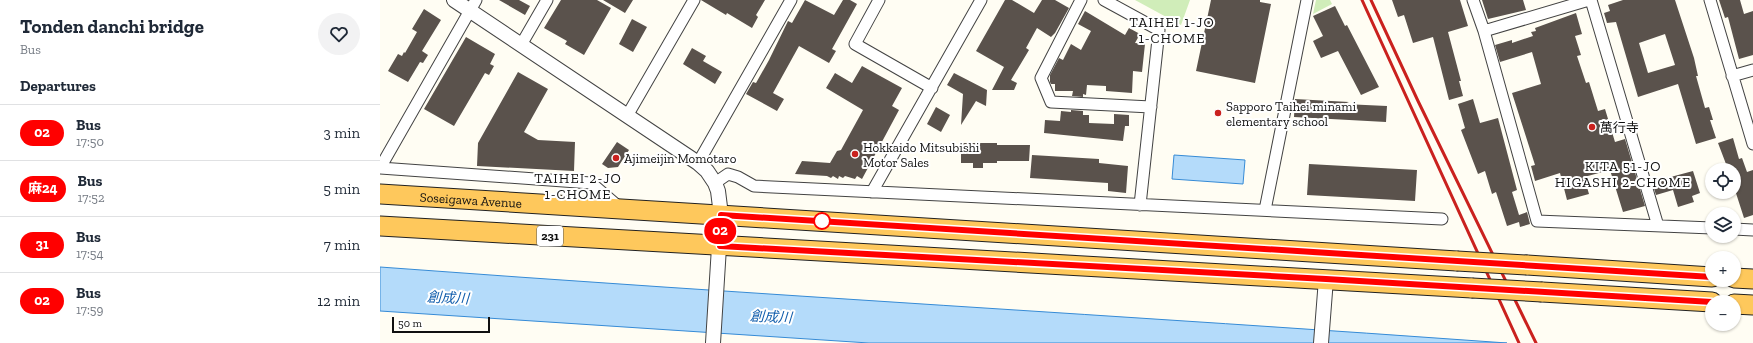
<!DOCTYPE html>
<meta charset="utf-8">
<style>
:root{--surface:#fff;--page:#f2f2f3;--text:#1f2937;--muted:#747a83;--line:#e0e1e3}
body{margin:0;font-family:"Zilla Slab","Noto Sans JP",serif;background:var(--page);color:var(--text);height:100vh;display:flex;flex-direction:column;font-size:15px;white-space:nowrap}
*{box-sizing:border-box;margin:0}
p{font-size:13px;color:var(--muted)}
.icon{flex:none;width:22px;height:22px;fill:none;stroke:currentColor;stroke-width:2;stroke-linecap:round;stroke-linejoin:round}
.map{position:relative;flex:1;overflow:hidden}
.drawer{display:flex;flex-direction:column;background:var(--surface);width:380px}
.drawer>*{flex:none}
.badge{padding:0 8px;border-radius:13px;font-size:14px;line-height:26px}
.controls{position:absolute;left:1325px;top:163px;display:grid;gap:8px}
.controls a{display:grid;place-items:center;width:36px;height:36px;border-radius:50%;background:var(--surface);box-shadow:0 1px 3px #0004;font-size:20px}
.scale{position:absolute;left:12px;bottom:10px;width:98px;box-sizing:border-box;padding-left:4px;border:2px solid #101010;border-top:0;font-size:11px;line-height:14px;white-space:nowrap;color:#101010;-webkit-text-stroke:3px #fff;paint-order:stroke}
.map>.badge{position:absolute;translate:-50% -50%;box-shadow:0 0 0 2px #fff}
h2{padding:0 20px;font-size:15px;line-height:36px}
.round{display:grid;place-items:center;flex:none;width:42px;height:42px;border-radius:21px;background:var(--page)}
.summary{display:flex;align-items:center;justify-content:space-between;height:68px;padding:0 20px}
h1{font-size:19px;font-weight:700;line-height:30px}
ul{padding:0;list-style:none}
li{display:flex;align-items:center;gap:12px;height:56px;padding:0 20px;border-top:1px solid var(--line)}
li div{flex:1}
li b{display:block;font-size:15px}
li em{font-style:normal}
li .badge{min-width:44px;font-weight:700;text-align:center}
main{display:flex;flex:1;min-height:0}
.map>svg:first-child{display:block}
.green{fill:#d0edb9}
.water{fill:#b4dbfa;stroke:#368bd6}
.building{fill:#5a524c;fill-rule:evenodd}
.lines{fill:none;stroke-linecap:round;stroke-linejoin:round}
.minor-casing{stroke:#434343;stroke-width:13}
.tertiary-casing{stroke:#434343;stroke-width:16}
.trunk-casing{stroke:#212121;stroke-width:21}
.minor{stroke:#fff;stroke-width:11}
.tertiary{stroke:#fff;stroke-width:14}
.trunk{stroke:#fec85c;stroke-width:19}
.rail{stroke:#ca211e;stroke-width:3}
.trunk-bridge-casing{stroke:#212121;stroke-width:21;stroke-linecap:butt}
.trunk-bridge{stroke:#fec85c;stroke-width:19}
.line-casing{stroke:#fff;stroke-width:9}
.line{stroke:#f00;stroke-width:6}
.poi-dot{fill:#ca211e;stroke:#fff;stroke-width:1.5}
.stop-dot{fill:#fff;stroke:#f00;stroke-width:2}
.labels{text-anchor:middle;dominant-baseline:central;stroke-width:4;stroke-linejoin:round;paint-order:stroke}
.shield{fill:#fff;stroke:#585858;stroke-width:1}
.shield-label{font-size:12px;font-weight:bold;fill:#101010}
.poi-label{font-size:13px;fill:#101010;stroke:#fff;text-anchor:start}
.street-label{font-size:13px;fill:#101010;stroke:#fff}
.neighbourhood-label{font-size:14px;letter-spacing:1px;fill:#101010;stroke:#fff}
.water-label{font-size:14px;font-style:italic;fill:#105dac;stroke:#fff}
</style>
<main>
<section class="drawer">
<div class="summary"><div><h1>Tonden danchi bridge</h1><p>Bus</p></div><a class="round"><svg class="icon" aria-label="heart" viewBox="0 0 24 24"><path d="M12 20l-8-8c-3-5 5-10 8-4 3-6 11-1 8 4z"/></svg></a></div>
<h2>Departures</h2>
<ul>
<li><span class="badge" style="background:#f00;color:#fff">02</span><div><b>Bus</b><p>17:50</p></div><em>3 min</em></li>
<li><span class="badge" style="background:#f00;color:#fff">麻24</span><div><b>Bus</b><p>17:52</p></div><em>5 min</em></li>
<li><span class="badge" style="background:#f00;color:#fff">31</span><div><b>Bus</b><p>17:54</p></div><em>7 min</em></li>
<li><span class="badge" style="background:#f00;color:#fff">02</span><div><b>Bus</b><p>17:59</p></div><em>12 min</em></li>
</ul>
</section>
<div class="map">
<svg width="1373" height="343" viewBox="0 0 1373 343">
<rect width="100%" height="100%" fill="#fffdf3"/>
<path class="green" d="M755 0H810L801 25Z
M936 0H950L952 4 933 14Z"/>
<path class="water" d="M794 155 865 160 863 184 792 179Z
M0 267C376 295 752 316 1127 343H489L0 311Z"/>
<path class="building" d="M119 0H139L150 6 145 15Z
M181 0H217L231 8 204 55 185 44 187 41 164 28Z
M223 0H253L245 13Z
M321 0H385L376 15 378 17 372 28 347 13 346 15Z
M425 0 454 15 463 0H470L477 4 452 49 456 51 449 63 419 46 393 93 404 99 397 111 366 94 373 82 376 83 389 60 408 21 412 23Z
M625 0H632L654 13 662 0H675L689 8 675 33 671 37 657 28 646 48 649 50 631 80 637 83 634 90H612L624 67 596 51Z
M831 0H880V2L891 4 875 83 816 71Z
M1012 0H1080L1088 26 1068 32 1081 81H1079L1083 96 1069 100 1053 37 1033 43 1024 15 1018 17Z
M1102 0H1143L1146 10 1108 19Z
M1243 0H1295L1314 58 1318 76H1316L1325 108 1329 107 1333 120H1330L1336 138 1316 144 1298 84 1258 97 1236 22 1227 23 1224 13 1230 11 1228 5ZM1285 34 1295 65 1268 73 1259 43Z
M1339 0H1360L1364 14 1373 11V55L1359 59 1348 17 1345 18Z
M955 6 965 26 967 25 999 87 981 95 958 51 941 58 933 41 943 36 933 16Z
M44 9 61 20 42 51 48 55 43 63 40 62 28 82 8 71 18 54 22 56 24 52 25 53 37 32 32 29Z
M705 11 745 35 749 28 760 34 755 43 765 44 762 72 753 71 752 93 726 91V86L707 85 706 95 703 94V97L692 96 693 91H675V84H671L670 82V75L679 58 683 60 691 44 701 50 711 31 698 24Z
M1196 13 1202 34 1195 36 1201 55 1197 56 1206 83 1209 82 1218 111 1225 109 1235 142 1245 139 1265 206 1243 212 1230 170 1204 177 1209 194 1187 200 1180 173 1155 181 1151 166 1155 165 1132 93 1161 84 1152 52 1120 62 1115 45 1132 40V43L1153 36 1151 32 1156 31 1155 28Z
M252 19 267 27 253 52 239 44Z
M86 37 115 54 110 64 114 66 109 75 105 73 74 126 44 109Z
M312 48 326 56 323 61 342 72 335 84 303 64Z
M482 66 522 88 512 106 519 110 482 179 477 176 475 179 465 176 463 178 459 176 458 179 453 176 451 178 447 176 415 174 422 161 450 163 457 151 461 150 483 110 446 88 455 73 472 83Z
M138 72 168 89 144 132 158 140 195 142 194 171 97 166 98 143Z
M574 73 607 90 606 106 596 101 581 125 583 94 567 85Z
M915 99 969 102 964 104 1007 106 1006 122 914 117Z
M1093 99 1100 123 1118 118 1137 190 1132 192 1139 215 1147 212 1150 224 1140 227 1139 222 1127 226 1116 192 1112 194 1105 171 1098 174 1081 130 1085 128 1078 104Z
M556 107 570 115 561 132 547 124Z
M691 110 703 111V115H709V123L734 124V114L749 115V126H745L743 141 664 133 665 120 680 121 681 111 691 112Z
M1353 138 1359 159 1362 158 1367 172 1373 170V215L1364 218 1354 187V170H1333V168L1346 164 1338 143Z
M237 142 249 150 238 167 228 168 222 164Z
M581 143H617V145H650L649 161H617V163H603V168H593V163H581Z
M652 155 719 159V163L748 166 746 193 728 191V183L650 178Z
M929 164 1037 170 1035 201 927 195Z
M1313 171 1320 193 1312 196 1314 202 1298 207 1293 190 1276 195 1272 182Z"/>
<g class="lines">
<g class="minor-casing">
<path id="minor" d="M96 0 0 168 211 183 240 208
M499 0 475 44 552 88
M701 0 661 78 671 102 771 107
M724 0 779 30 760 205
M1093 0 1104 31 1157 221 1332 228
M1211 0 1278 226
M1330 0 1373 144
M1104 31 1209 0
M141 45 167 0
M1352 76 1373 70
M247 116 314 0
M318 163 411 0
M335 183 348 174 358 177 374 186 1062 219
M492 192 601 0
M885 210 927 0
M1354 229 1373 230"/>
</g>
<g class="tertiary-casing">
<path id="tertiary" d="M74 0 318 163 327 171 335 183 338 191 341 215 333 343
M941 343 946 279"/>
</g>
<g class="trunk-casing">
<g id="trunk">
<path id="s1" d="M0 194 1077 261"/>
<path d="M0 226 1092 288"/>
<path d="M1147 265 1332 277"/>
<path d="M1354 278 1373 279"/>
<path d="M1162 292 1332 302"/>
<path d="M1354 304 1373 305"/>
</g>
</g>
<use href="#minor" class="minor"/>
<use href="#tertiary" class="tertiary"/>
<use href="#trunk" class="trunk"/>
<path class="rail" d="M982 0 1139 343
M991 0 1038 101 1156 343"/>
<g class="trunk-bridge-casing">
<path id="trunk-bridge" d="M1077 261 1147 265
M1092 288 1162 292"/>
</g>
<use href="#trunk-bridge" class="trunk-bridge"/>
</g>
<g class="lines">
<g class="line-casing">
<path id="line" d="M1332 277 341 215 340 246 946 279 1332 302"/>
</g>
<use href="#line" class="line"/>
</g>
<g class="poi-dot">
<circle cx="838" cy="113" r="4"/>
<circle cx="1212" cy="127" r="4"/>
<circle cx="475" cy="154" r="4"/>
<circle cx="236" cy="158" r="4"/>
</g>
<circle class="stop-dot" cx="442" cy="221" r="8"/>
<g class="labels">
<rect class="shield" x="157" y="226" width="26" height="20" rx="3"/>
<g class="shield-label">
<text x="170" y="236">231</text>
</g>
<g class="poi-label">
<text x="846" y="106">Sapporo Taihei minami<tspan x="846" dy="15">elementary school</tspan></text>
<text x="1220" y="127">萬行寺</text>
<text x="483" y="147">Hokkaido Mitsubishi<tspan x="483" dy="15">Motor Sales</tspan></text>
<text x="244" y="158">Ajimeijin Momotaro</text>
</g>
<g class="street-label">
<text stroke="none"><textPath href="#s1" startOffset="91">Soseigawa Avenue</textPath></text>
</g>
<g class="neighbourhood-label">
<text x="792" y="22">TAIHEI 1-JO<tspan x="792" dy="16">1-CHOME</tspan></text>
<text x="1243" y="166">KITA 51-JO<tspan x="1243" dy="16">HIGASHI 2-CHOME</tspan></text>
<text x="198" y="178">TAIHEI 2-JO<tspan x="198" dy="16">1-CHOME</tspan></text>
</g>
<g class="water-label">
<text transform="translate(68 298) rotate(3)">創成川</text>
<text transform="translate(391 317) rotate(3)">創成川</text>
</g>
</g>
</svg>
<div class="controls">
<a><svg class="icon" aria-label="locate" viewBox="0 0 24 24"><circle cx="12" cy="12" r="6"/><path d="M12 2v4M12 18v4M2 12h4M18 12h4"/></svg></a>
<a><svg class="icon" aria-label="layers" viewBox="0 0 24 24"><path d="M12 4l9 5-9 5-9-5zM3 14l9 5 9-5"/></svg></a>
<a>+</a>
<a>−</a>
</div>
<div class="scale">50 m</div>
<b class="badge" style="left:340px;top:231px;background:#f00;color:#fff">02</b>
</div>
</main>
